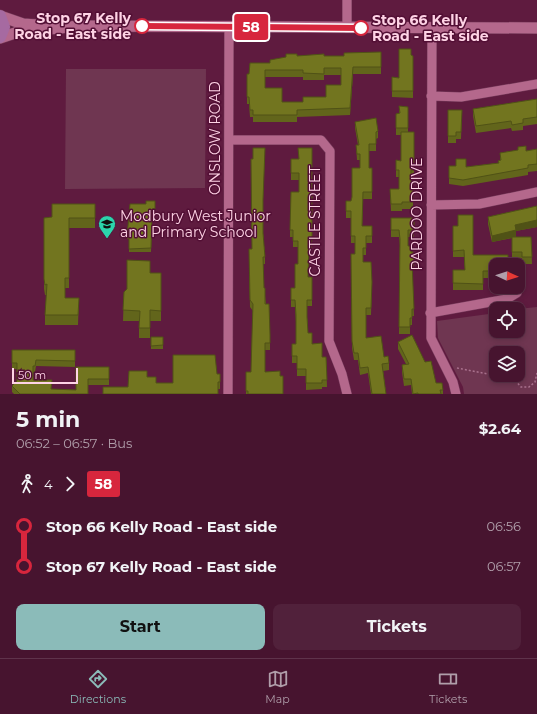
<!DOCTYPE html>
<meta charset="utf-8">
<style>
:root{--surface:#47142f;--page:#51213b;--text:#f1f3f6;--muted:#b09eaa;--line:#5f334b;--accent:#8bbbb9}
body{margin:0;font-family:Montserrat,sans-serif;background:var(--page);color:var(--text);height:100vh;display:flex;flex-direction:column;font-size:15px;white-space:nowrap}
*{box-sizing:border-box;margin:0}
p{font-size:13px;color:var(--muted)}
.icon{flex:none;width:22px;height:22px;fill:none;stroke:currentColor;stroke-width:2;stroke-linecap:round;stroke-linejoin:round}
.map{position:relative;height:394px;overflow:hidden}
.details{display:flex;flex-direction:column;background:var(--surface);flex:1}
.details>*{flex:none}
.badge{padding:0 8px;border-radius:3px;font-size:14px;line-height:26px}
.needle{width:26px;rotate:94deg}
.fabs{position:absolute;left:489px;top:258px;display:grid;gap:8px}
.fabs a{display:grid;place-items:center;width:36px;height:36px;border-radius:8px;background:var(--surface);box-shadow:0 2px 6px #0003,0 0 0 1px var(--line);font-size:20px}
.scale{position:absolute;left:12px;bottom:10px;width:66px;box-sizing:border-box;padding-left:4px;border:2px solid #fed3e5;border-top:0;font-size:11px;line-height:14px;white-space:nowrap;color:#fed3e5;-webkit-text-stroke:3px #530f35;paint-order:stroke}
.map>.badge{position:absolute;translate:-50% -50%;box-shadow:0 0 0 2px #fff}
.legs{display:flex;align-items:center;gap:6px;height:44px;padding:0 16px;font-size:13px}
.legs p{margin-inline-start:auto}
.summary{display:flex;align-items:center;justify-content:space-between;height:68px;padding:0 16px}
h1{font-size:22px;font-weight:700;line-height:30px}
.button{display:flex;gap:8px;margin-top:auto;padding:8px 16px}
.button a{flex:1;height:46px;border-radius:8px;background:var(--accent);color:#111;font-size:16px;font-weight:700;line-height:46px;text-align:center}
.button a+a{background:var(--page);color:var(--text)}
ul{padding:0 16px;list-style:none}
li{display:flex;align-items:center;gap:14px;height:40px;font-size:15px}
li i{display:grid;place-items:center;width:6px;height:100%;margin:0 5px;background:currentColor}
li i::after{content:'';width:10px;height:10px;margin:-5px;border:3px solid;border-radius:50%;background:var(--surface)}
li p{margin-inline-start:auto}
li:first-child i{background:linear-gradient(#0000 50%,currentColor 0)}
li:last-child i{background:linear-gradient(currentColor 50%,#0000 0)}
.dock{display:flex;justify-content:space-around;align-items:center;height:56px;border-top:1px solid var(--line);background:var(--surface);font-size:11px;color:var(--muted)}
.dock a{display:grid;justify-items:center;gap:2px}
.dock .selected{color:var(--accent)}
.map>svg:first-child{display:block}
.green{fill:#6f3651;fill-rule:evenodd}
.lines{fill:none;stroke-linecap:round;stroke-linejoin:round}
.minor-casing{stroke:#763b5b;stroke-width:10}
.tertiary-casing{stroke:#763b5b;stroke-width:12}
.secondary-casing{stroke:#763b5b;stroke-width:13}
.path{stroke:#aa728e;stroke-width:1.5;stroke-dasharray:2 2;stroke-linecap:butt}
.minor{stroke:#b4688c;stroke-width:9}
.tertiary{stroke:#b4688c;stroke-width:11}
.secondary{stroke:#a66aa1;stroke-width:12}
.wall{fill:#62651b;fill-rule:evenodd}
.shaded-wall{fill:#505216}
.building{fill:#72751f;stroke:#505216;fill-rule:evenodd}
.line-1-casing{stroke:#fff;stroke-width:9}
.line-1{stroke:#d7263d;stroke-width:6}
.stop-1-dot{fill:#fff;stroke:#d7263d;stroke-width:2}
.labels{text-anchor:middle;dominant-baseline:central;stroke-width:3;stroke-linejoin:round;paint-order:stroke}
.stop-label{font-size:14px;font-weight:bold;fill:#fed3e5;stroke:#530f35;text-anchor:end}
.street-label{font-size:14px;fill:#fed3e5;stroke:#530f35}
.poi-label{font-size:14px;fill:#fed3e5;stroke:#530f35;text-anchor:start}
</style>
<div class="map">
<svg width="537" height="394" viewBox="0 0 537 394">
<rect width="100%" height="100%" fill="#5f1b3f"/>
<path class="green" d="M66 69H206L205 188 65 189Z
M537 307V394H464L463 387 438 338 437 321 496 313V331H518V309ZM496 353H518V375H496Z"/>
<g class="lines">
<g class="minor-casing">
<path id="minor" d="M347 28V0
M432 28 431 338 453 382 456 394
M431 96 461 97 537 84
M229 140H321L330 151 329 341 342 374 347 394
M431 205 479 204 537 192
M430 313 507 299 517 293
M228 394 229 27"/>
</g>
<g class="tertiary-casing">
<path id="tertiary" d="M0 16 23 24 38 25
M0 38 18 32 80 26 537 28"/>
</g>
<g class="secondary-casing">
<path id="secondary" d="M0 16 4 27 0 37"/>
</g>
<path class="path" d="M457 368 514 379 521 387H529L535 382 537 373"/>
<use href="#minor" class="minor"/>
<use href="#tertiary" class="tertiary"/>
<use href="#secondary" class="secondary"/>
</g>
<path class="wall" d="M381 52V74H353L350 115 297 117V122H253V117H250L249 104H247V74H249L270 63 297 56H344ZM324 75H341V85L326 97 303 102H282L265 88V77H303V80H324Z
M411 55 413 56V98L392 97V77L399 78Z
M537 99V124L523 126V130L512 131 511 128 476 133 473 116V109Z
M399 106 408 107V132H414V177H411V189H413V209H402V211H391L390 189H399V177H396V160L401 161V135H396V114L399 113Z
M448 110H462L461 139H456V143H448Z
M355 122 378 131V138L376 139V151H369V168H372V199H363L362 226H372V243H366V255H363V262L372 282 371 315H366V338L389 363V370L383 371 386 394H371L368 373 360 375 358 360H354L352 348 351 254H355V243H351V218H346V201H351L360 168V160H357L356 145H358L355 128Z
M518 147 526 151 537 149V171L528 172V175L463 186 449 184V166L466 167 498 163 500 160V153L518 150Z
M312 148V248L309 247 308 277H312V306H307V317L308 333 312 344 322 357H326L327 387H322V389L306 390V376H297V363H292V344H296V322L295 307H291V288H295L298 264V247H293V237H290V210L299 192V180H291V159H298Z
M253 159 263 206V233L265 257V264H263L264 288 270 335V350H265V372L280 376 283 394H246V372H251L253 311 250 307 249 249H252Z
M155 201V212H152L151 252H129V239H127V236Z
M95 204V228H69V288H65V298H79L78 325H45V315L47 295H45L44 289V218L52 217Z
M537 206V227L516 231V237H514H531L532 264H522V258L512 259V238L492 242 488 224V217Z
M391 218H414V237H408V246L411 252H413L414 268H412L414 316H412V325H410V334H399L400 245 399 237H391Z
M453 226 473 255 496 265V275H494V278H483V290H453V270H465L464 257H453Z
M150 273H161V321H150V338H139V321H123L124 292Z
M151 337H163V349H151Z
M398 342 443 390V394H412L411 385 404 386 402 372V365L406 364 398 349Z
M12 350H75V367L36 366 35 372H33V380L52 389 76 390V367H109V385H88V394H14L12 392V386L17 381V369H12Z
M217 374H220V389L128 387 147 377 156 383H173Z"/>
<path class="shaded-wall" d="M353 67V74L350 115V108Z
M537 220V227L516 231V237L492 242V236L515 225Z"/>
<path class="building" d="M399 49H411V55L413 56V91H392V77L399 78Z
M381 52V67H353L350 108 297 110V115H253V110H250L249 97H247V74H249L250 63H270V60L286 57V54H297V56L324 54V56H344V53ZM324 68H341V85H326V97H303V102H282V88H265V70H303V73L324 74Z
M537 99V117L523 119V123L512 125 511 121 476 126 473 109Z
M399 106 408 107V128H396V114L400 113Z
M448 110H462L461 132H456V136H448Z
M376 118 378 131 376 132V144H369V168H372V192H363L362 226H372V236H366V248H363V262H371L372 282 371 308H366V338L381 336 384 357 388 356 389 363 382 364 386 394H372L368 367 360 368 358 353H354L352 341 351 254H355V236H351V211H346V201H351L352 197V168H360V154H357L356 145H359L355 122Z
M401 132H414V170H411V189H413V202H402V204H391L390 189H399V170H396V160L401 161Z
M526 146V151L537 149V164L528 165V168L463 180 449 178V166H456V159H466V167L499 163 498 161 501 160 500 153 518 150V147Z
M253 148H265L263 200V233L265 257H263L264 288H265V304H269L270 335V343H265V372L280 371V376H283V394H248V391H246V372H251L252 335 253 304 250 300 249 249H252L251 159H253Z
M298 148H312V241H309L308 277H312V300H307V317L308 333H312V344L322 343V357H326L327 380H322V383H306V369H297V356H292V344H296V315L295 300H291V288H295V264H298V241H293V230H290L291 192H299V173H291V159H299Z
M146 201H155V209H152L151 248 129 249V236H127L130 204H146Z
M52 204H95V218H69V278H65V298H79L78 315H45L47 284 45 285 44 279V218L52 217Z
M537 206V220L515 225 516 230 492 236 488 217Z
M458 215H473V255H508V265H496V268H494V271H483V284L453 283V270H465L464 250 453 251V226H458Z
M391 218H414V230H408V246H411V252H413L414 261H412L414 309H412V318H410V327H399L400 239 399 230H391Z
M512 237H531L532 257H522V252H512Z
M127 260 150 261V273H161V311L150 310V328H139L140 311 123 310 124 292 127 289Z
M412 335 425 362 431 361 436 383H442L443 390H440L441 394H418V393L413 394 411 379H404L402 365 409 364 398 342Z
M151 337H163V345L151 346Z
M12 350H75V361L36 360 35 366H33V380H52L51 389 76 390V367H109V379H88V394H20L12 386 17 381V363H12Z
M173 355H215L217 374H220V382H218V394H103V387H128L129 371H147V377H156V383H173Z"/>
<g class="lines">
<g class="line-1-casing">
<path id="line-1" d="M142 26 361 28"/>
</g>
<use href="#line-1" class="line-1"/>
</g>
<defs>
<g id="school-pin" transform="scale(0.9)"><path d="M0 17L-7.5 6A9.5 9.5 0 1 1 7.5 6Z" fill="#2bd5ac" stroke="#530f35"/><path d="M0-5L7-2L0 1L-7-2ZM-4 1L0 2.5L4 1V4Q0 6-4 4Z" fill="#111"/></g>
</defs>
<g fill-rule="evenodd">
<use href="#school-pin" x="107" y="224"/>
</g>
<g class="stop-1-dot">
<circle cx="142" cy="26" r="7"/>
<circle cx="361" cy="28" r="7"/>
</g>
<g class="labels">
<g class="stop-label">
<text x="131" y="18">Stop 67 Kelly<tspan x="131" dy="16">Road - East side</tspan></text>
<text x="372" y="20" text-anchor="start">Stop 66 Kelly<tspan x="372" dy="16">Road - East side</tspan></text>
</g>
<g class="street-label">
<text transform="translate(215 138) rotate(-90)">ONSLOW ROAD</text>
<text transform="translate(417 214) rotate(-90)">PARDOO DRIVE</text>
<text transform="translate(315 221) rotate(-90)">CASTLE STREET</text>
</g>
<g class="poi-label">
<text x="120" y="216">Modbury West Junior<tspan x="120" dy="16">and Primary School</tspan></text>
</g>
</g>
</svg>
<div class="fabs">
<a><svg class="needle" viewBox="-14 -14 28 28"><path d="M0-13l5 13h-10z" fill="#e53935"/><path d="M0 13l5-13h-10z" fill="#b09eaa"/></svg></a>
<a><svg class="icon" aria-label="locate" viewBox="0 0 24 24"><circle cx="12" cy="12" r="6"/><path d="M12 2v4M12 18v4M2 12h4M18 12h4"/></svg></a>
<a><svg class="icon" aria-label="layers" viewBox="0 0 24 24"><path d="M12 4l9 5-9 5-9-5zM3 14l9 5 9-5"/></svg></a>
</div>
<div class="scale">50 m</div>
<b class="badge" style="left:251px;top:27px;background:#d7263d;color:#fff">58</b>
</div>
<section class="details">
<div class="summary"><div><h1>5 min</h1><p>06:52 – 06:57 · Bus</p></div><b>$2.64</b></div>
<div class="legs"><svg class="icon" aria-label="walk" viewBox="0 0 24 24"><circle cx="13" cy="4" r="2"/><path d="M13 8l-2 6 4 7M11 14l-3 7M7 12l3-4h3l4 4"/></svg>4<svg class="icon" aria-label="forward" viewBox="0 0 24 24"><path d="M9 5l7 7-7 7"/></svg><b class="badge" style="background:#d7263d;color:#fff">58</b></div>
<ul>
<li><i style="color:#d7263d"></i><b>Stop 66 Kelly Road - East side</b><p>06:56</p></li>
<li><i style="color:#d7263d"></i><b>Stop 67 Kelly Road - East side</b><p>06:57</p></li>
</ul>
<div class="button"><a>Start</a><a>Tickets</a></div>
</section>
<nav class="dock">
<a class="selected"><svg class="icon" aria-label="directions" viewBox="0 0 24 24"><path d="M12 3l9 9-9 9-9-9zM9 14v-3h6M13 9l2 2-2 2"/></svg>Directions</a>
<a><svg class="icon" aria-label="map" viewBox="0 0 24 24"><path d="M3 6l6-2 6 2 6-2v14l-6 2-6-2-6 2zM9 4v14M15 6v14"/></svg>Map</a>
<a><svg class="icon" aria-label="tickets" viewBox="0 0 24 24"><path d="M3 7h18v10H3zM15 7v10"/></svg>Tickets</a>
</nav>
